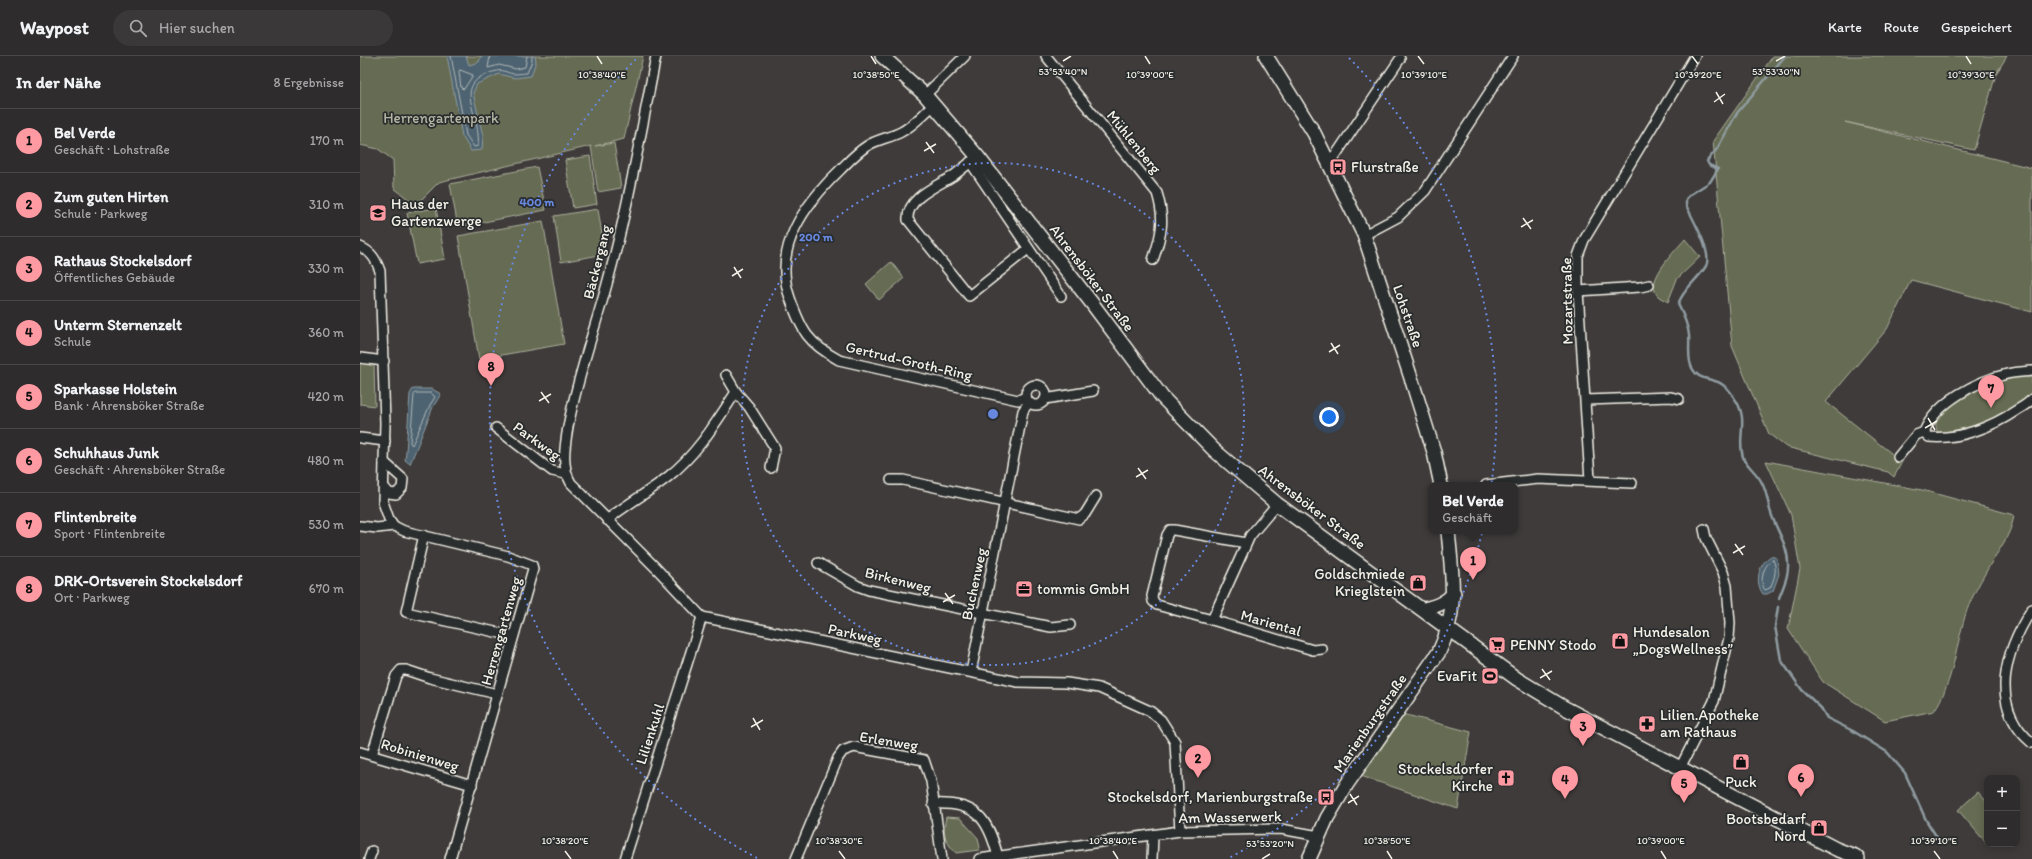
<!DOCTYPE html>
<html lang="de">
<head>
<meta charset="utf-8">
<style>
	body { margin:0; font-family:Itim,sans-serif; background:#3a3838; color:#f1f3f6 }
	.controls { position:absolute; right:12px; bottom:12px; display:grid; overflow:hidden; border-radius:8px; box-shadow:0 2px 10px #0003 }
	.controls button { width:36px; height:36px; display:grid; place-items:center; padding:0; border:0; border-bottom:1px solid #494848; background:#2e2c2c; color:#f1f3f6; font:20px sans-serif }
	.you { position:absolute; left:969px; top:361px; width:14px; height:14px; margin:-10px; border:3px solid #fff; border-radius:50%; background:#1a73e8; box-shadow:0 0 0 6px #1a73e833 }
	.badge { display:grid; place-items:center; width:26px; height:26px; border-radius:50%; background:#ff9aa2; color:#111; font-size:13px; font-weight:700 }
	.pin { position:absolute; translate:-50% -33px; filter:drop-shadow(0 1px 2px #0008) }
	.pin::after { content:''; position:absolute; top:21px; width:14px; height:12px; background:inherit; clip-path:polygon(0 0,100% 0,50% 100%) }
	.popup { position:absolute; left:1068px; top:426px; width:90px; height:52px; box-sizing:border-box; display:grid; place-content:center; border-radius:8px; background:#2e2c2c; filter:drop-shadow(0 1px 3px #0005); font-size:13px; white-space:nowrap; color:#a7a7a9 }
	.popup b { font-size:15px; color:#f1f3f6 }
	.popup::after { content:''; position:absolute; left:50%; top:100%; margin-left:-8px; border:8px solid transparent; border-top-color:#2e2c2c }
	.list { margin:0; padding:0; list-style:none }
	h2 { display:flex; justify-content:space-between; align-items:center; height:52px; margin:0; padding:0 16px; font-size:17px }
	h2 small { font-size:13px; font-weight:400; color:#a7a7a9 }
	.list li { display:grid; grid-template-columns:26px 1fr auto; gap:12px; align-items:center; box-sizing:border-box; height:64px; padding:0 16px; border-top:1px solid #494848 }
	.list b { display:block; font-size:15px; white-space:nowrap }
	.list p { margin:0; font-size:13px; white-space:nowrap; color:#a7a7a9 }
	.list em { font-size:13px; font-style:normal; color:#a7a7a9 }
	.icon { flex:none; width:22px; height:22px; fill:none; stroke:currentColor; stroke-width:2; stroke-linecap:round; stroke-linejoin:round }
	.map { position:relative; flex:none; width:1672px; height:803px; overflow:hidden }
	header { display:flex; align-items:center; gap:24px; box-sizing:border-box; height:56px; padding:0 20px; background:#2e2c2c; border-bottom:1px solid #494848 }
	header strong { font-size:19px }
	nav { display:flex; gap:22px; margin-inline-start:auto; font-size:14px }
	.search { width:280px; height:36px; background:#3a3838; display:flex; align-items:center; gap:10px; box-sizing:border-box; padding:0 14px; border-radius:22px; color:#a7a7a9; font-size:15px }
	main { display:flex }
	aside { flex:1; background:#2e2c2c }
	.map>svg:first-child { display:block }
	.green { fill:#666c52; stroke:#adae9d }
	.water { fill:#4d6371; stroke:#909ca1 }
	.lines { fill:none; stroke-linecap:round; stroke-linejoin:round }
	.shore { stroke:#b1b8b8; stroke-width:1 }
	.stream { stroke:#909ca1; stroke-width:2.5 }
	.street-casing { stroke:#f4f1e8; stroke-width:12 }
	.secondary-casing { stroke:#f4f1e8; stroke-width:16 }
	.street { stroke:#2a2d2e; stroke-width:9 }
	.secondary { stroke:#2a2d2e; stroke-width:13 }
	.ticks { fill:none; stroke:#f4f1e8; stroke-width:1.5 }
	.ring { fill:none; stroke:#6887de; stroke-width:2; stroke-dasharray:2 4 }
	.labels { text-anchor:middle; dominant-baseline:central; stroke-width:3.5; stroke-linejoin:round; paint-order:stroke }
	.park-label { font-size:15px; fill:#b4b5a4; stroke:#2a2d2e }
	.street-label { font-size:15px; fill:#f4f1e8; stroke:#2a2d2e }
	.poi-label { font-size:15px; fill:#f4f1e8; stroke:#2a2d2e; text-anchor:start }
	.ticks-label { font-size:10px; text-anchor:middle; fill:#f4f1e8; stroke:#2a2d2e; stroke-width:3.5; stroke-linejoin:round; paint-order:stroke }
	.centre { fill:#6887de; stroke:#2a2d2e; stroke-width:2 }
	.ring-label { font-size:12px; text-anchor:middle; font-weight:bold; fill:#6887de; stroke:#2a2d2e; stroke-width:3.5; stroke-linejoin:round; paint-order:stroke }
</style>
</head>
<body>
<header>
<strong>Waypost</strong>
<div class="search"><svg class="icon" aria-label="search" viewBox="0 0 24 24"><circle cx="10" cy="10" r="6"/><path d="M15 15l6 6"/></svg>Hier suchen</div>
<nav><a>Karte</a><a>Route</a><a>Gespeichert</a></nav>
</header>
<main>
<aside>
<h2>In der Nähe<small>8 Ergebnisse</small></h2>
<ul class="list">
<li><span class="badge">1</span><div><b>Bel Verde</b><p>Geschäft · Lohstraße</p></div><em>170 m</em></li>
<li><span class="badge">2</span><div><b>Zum guten Hirten</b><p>Schule · Parkweg</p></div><em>310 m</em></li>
<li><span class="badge">3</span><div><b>Rathaus Stockelsdorf</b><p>Öffentliches Gebäude</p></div><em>330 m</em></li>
<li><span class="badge">4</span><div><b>Unterm Sternenzelt</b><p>Schule</p></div><em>360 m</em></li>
<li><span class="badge">5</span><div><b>Sparkasse Holstein</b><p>Bank · Ahrensböker Straße</p></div><em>420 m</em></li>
<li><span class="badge">6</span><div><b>Schuhhaus Junk</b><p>Geschäft · Ahrensböker Straße</p></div><em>480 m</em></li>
<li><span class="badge">7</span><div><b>Flintenbreite</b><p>Sport · Flintenbreite</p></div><em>530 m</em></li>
<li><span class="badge">8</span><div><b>DRK-Ortsverein Stockelsdorf</b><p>Ort · Parkweg</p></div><em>670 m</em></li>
</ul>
</aside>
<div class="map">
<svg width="1672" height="803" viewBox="0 0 1672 803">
	<rect width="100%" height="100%" fill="#3e3b3a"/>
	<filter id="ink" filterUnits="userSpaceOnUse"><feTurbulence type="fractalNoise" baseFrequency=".025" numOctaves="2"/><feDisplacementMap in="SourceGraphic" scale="8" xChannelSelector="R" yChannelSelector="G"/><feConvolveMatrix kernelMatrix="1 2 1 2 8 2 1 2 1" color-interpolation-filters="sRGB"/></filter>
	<g filter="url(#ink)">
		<!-- green -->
		<g class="green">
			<polygon points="0,0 283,0 264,83 235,90 254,87 261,132 238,136 231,90 79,126 56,149 34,132 33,104 18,93 0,89"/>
			<polygon points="1413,0 1647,0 1636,18 1614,94 1485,66 1672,112 1672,256 1551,224 1527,273 1466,346 1536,401 1543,404 1534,421 1528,416 1426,391 1409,378 1372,290 1353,85"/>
			<polygon points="230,100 237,148 213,152 205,104"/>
			<polygon points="177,111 186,154 98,171 90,128"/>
			<polygon points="76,152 85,203 57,208 47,157"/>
			<polygon points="238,153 245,198 201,206 194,160"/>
			<polygon points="183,165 204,288 119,303 98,180"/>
			<path d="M 1325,183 L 1340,201 L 1317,223 L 1308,246 C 1305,244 1299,242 1297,239 C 1285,224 1315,195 1325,183 Z"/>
			<polygon points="531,206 544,222 519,244 506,228"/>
			<polygon points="0,307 14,308 15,350 0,348"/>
			<path d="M 1663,319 L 1672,319 L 1672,340 L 1648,357 L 1606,375 L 1578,377 C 1562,346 1643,324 1663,319 Z"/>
			<path d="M 1406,405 L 1562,434 L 1654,459 C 1651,481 1636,497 1626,516 C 1619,528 1612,541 1607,554 C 1596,587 1594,626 1574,655 L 1525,665 L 1463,626 L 1428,573 L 1440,513 L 1431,459 Z"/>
			<polygon points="1039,657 1111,676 1098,753 995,718"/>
			<polygon points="1618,736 1627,746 1627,788 1598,754"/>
			<path d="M 586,761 L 600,762 L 618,782 L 620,792 L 619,794 L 596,797 C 585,786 582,777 586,761 Z"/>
		</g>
		<!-- water -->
		<g class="water">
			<polygon points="87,0 106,0 109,9 119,6 121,0 175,0 176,5 171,20 155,22 139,18 117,28 113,37 123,80 122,94 111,95 102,80"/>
			<polygon points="53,333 72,333 81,338 73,351 50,408 45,404 46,396 50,338"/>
			<path d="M 1411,500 L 1417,502 L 1419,518 L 1413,535 L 1407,538 L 1403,538 C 1394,526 1399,507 1411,500 Z"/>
		</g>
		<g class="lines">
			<!-- shore -->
			<g class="shore">
				<path d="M 91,0 L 106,79 L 114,91 L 118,90 C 122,57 88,26 137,15 C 143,13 149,18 155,18 C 159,18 164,17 167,17 L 172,5 L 172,0"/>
				<polyline points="130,0 128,12 139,9 156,13 165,11 167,0"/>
				<polygon points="100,14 113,19 104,33 101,32 99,16"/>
				<polygon points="56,337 71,337 75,341 70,349 52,389 50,387 54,339"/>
				<path d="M 1413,504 C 1418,512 1414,524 1410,532 L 1405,534 C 1399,526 1403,508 1413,504 Z"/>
			</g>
			<!-- stream -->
			<g class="stream">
				<path d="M 1419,542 C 1423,531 1429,520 1428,507 C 1428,487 1413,470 1409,450 C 1407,441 1406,434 1401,425 C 1396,416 1386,409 1383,401 C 1376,379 1391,364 1373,340 C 1371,336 1366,331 1363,329 C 1353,321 1339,326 1332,312 C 1327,303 1330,289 1329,279 C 1328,268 1323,258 1318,248 C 1325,230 1337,225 1346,210 C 1353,197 1332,162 1326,149 L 1326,143 L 1331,138 L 1350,126 L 1358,113 L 1349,109 L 1347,105 L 1357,93 L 1377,57 L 1425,0"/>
				<polyline points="1418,551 1415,570 1421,604 1442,634 1461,652 1467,662 1493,675 1527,696 1545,717 1566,764 1578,783"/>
			</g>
			<!-- street casing -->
			<g class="street-casing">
				<g id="street">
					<path d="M 296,0 C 281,76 268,153 247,228 C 234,276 217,322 208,371 C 205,389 201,410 211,427 L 296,512 L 342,561 L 658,626 L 707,627 L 739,632 L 790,655 L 801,664 L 815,686 L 820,775"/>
					<path d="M 686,0 L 797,137 C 805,163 802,178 793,204"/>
					<polyline points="565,39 605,0"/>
					<path d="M 574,49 C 563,58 553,70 541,76 C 530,82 517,83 507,90 C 497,96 488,106 480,114 C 445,148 412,192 430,242 C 442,276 448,287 479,304 L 658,344 L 666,341"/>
					<path d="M 618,101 C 609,107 601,114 593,120 C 577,130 546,142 548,164 L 609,240 L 668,193"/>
					<polyline points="610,106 701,240"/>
					<polyline points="969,106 975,100 1040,3"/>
					<polyline points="1004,179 1038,161 1065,135 1153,0"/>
					<path d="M 0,191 C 12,196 16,204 20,215 L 25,367 L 23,446 L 29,463 L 34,470"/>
					<polyline points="1218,235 1280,231 1289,229"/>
					<polyline points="0,302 24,305"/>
					<path d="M 1672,315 C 1664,316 1655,316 1647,318 C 1617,325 1576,346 1564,376 L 1569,381 C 1599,384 1632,371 1657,354 C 1662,351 1668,348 1672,343"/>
					<circle cx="676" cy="339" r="10"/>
					<polyline points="376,336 389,351 415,392 411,412"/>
					<polyline points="685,343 733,335"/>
					<polyline points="1226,344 1311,341 1319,343"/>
					<polyline points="136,372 192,415 206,418"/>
					<polyline points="0,382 25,385"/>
					<polyline points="1538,401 1556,379 1564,376"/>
					<polyline points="531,424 543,424 719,463 725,458 736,440"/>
					<polyline points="1230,424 1218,235 1218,200 1224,184 1335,0"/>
					<polyline points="1126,429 1178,423 1272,427"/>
					<polyline points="24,431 29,437 36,438 42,432 43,423 24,406"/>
					<polyline points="917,448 890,480 852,564 953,594 962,593"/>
					<path d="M 247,464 C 267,448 289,436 309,420 C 338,397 356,366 376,336 L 366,319"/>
					<polyline points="0,470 17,472 34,470 44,475 148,500 172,509 173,513 90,803"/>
					<polyline points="64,479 46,556 153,580"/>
					<polyline points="458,507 498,530 509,534 691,571 710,569"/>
					<path d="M 1672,553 C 1645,595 1628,650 1672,687"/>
					<polyline points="852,564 797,549 793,545 792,540 807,479 810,474 814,474 886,487"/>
					<polyline points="611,616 663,355 669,346"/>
					<polyline points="0,696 112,729"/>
					<polyline points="12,699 36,620 41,614 46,614 70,622 137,638"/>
					<polyline points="1320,712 1354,645 1369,582 1370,567 1367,530 1363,516 1346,482 1344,473"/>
					<path d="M 573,748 C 616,746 628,761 638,801"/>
					<polyline points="9,803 12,795"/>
					<polyline points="265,803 342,561"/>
					<polyline points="436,803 478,702 483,695 494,691 564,704 571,725 582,803"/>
					<polyline points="619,803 820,775 921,773 959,780"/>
					<polyline points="792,803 793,780"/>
				</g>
			</g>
			<!-- secondary casing -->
			<g class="secondary-casing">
				<g id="secondary">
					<polyline points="522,0 565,39 618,101 731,246 802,341 854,394 917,448 1157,623 1205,652 1476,793 1495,800 1498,803"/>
					<polyline points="906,0 954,77 1004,179 1052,325 1074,396 1081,429"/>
					<path d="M 1064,553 C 1077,550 1085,547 1094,537"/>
					<path d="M 949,803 L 967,762 L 987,728 L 1079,596 C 1099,554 1092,520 1088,475"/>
				</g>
			</g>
			<!-- street -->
			<use href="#street" class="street"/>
			<!-- secondary -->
			<use href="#secondary" class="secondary"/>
		</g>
	</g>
	<!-- ticks -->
	<path class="ticks" d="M 237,0 L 242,8M 511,0 L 516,8M 785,0 L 790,8M 1058,0 L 1064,8M 1332,0 L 1338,8M 1606,0 L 1611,8M 703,5 L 711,0M 1416,5 L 1425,0M 1356,36 L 1363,48M 1354,46 L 1365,38M 566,86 L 574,97M 564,95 L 576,88M 1163,162 L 1171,173M 1161,171 L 1173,164M 374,211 L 381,222M 372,220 L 383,213M 971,287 L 978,298M 969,296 L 980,289M 181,336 L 189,347M 179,345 L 191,338M 1568,362 L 1575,374M 1565,372 L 1577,365M 778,412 L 786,423M 776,421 L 788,414M 1375,488 L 1383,499M 1373,497 L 1385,490M 585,537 L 593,548M 583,546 L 595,539M 1182,613 L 1190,624M 1180,622 L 1192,615M 393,662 L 400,674M 391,671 L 403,664M 990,738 L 997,749M 988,747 L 999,740M 205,795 L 211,803M 479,795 L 485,803M 753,795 L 758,803M 1027,795 L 1032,803M 1301,795 L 1306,803M 1574,795 L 1580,803M 902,803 L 910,798"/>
	<!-- distance rings -->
	<g class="ring">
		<circle cx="633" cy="358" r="251"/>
		<path d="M397 802A503 503 0 0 1 277 2M989 2A503 503 0 0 1 869 802"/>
	</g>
	<!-- icons -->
	<defs>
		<g id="bus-square" transform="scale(0.9)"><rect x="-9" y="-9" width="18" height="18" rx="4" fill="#ff9aa2" stroke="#2a2d2e"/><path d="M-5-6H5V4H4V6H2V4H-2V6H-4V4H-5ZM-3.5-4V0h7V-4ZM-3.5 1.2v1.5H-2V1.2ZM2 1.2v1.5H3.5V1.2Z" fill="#111"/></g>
		<g id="school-square" transform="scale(0.9)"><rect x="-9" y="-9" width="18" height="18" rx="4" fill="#ff9aa2" stroke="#2a2d2e"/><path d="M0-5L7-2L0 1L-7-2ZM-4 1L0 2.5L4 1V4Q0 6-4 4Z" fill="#111"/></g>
		<g id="shop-square" transform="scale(0.9)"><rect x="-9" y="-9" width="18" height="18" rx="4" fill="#ff9aa2" stroke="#2a2d2e"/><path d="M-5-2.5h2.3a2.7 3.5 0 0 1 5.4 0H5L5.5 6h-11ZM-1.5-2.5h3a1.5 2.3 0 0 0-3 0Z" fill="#111"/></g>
		<g id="office-square" transform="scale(0.9)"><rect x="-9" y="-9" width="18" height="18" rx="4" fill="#ff9aa2" stroke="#2a2d2e"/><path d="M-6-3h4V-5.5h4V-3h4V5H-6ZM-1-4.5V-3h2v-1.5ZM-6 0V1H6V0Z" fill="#111"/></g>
		<g id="supermarket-square" transform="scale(0.9)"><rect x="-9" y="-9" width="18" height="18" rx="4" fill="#ff9aa2" stroke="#2a2d2e"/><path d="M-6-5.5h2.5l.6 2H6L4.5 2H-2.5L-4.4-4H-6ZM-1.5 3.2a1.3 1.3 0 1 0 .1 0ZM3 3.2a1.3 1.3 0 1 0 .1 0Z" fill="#111"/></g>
		<g id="stadium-square" transform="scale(0.9)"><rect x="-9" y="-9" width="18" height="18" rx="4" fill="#ff9aa2" stroke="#2a2d2e"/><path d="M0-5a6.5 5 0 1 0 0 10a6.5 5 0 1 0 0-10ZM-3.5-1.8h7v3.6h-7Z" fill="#111"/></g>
		<g id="pharmacy-square" transform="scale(0.9)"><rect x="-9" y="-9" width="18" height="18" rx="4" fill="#ff9aa2" stroke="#2a2d2e"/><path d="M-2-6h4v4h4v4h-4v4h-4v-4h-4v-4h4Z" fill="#111"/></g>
		<g id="church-square" transform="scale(0.9)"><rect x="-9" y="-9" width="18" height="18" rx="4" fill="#ff9aa2" stroke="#2a2d2e"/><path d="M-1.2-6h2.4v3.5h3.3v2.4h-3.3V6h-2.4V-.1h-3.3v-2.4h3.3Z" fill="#111"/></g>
	</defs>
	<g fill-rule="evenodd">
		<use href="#bus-square" x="978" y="111"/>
		<use href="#school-square" x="18" y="157"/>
		<use href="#shop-square" x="1058" y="527"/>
		<use href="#office-square" x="664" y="533"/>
		<use href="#shop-square" x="1260" y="585"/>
		<use href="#supermarket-square" x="1137" y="589"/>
		<use href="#stadium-square" x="1130" y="620"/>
		<use href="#pharmacy-square" x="1287" y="668"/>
		<use href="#shop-square" x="1381" y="706"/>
		<use href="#church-square" x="1146" y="722"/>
		<use href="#bus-square" x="966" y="741"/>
		<use href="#shop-square" x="1459" y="772"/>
	</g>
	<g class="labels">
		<!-- park labels -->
		<g class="park-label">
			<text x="81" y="62">Herrengartenpark</text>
		</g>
		<!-- street labels -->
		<g class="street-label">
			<text transform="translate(774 86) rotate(51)">Mühlenberg</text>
			<text transform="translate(237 206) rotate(-76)">Bäckergang</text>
			<text transform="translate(732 222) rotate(53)">Ahrensböker Straße</text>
			<text transform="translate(1207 245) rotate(-91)">Mozartstraße</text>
			<text transform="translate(1048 260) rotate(71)">Lohstraße</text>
			<text transform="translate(549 305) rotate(13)">Gertrud-Groth-Ring</text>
			<text transform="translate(177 385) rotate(36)">Parkweg</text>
			<text transform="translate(952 451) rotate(37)">Ahrensböker Straße</text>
			<text transform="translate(538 524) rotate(14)">Birkenweg</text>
			<text transform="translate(614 528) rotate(-78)">Buchenweg</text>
			<text transform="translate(911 567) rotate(16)">Mariental</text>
			<text transform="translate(141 575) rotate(-74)">Herrengartenweg</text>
			<text transform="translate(495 578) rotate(12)">Parkweg</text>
			<text transform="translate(1010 667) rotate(-55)">Marienburgstraße</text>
			<text transform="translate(290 678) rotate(-72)">Lilienkuhl</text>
			<text transform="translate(529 685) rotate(9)">Erlenweg</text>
			<text transform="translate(60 699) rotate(17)">Robinienweg</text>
			<text transform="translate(870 761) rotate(-1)">Am Wasserwerk</text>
		</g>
		<!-- poi labels -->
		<g class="poi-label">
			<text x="991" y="111">Flurstraße</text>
			<text x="31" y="148">Haus der<tspan x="31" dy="17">Gartenzwerge</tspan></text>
			<text x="1045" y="518" text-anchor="end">Goldschmiede<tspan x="1045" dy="17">Krieglstein</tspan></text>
			<text x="677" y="533">tommis GmbH</text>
			<text x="1273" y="576">Hundesalon<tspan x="1273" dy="17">„DogsWellness”</tspan></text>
			<text x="1150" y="589">PENNY Stodo</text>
			<text x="1117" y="620" text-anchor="end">EvaFit</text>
			<text x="1300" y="659">Lilien.Apotheke<tspan x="1300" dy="17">am Rathaus</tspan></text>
			<text x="1133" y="713" text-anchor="end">Stockelsdorfer<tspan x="1133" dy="17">Kirche</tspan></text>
			<text x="1381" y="726" text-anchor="middle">Puck</text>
			<text x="953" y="741" text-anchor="end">Stockelsdorf, Marienburgstraße</text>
			<text x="1446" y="763" text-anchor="end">Bootsbedarf<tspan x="1446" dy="17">Nord</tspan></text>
		</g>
	</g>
	<g class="ticks-label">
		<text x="703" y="19">53°53'40"N</text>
		<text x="1416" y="19">53°53'30"N</text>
		<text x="1611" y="22">10°39'30"E</text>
		<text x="242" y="22">10°38'40"E</text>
		<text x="516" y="22">10°38'50"E</text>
		<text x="790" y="22">10°39'00"E</text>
		<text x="1064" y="22">10°39'10"E</text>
		<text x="1338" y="22">10°39'20"E</text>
		<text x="205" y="788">10°38'20"E</text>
		<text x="479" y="788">10°38'30"E</text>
		<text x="753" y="788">10°38'40"E</text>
		<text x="1027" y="788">10°38'50"E</text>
		<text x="1301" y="788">10°39'00"E</text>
		<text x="1574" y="788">10°39'10"E</text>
		<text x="910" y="791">53°53'20"N</text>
	</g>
	<circle cx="633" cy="358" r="6" class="centre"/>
	<g class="ring-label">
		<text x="177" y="150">400 m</text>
		<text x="456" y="185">200 m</text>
	</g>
</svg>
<div class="controls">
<button>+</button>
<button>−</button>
</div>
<div class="you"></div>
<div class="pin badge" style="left:1113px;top:524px">1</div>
<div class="popup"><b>Bel Verde</b>Geschäft</div>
<div class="pin badge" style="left:838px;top:722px">2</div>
<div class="pin badge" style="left:1223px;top:690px">3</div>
<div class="pin badge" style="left:1205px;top:743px">4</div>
<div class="pin badge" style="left:1324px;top:747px">5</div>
<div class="pin badge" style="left:1441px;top:741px">6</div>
<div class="pin badge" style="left:1631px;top:352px">7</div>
<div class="pin badge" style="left:131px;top:330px">8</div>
</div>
</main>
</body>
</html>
